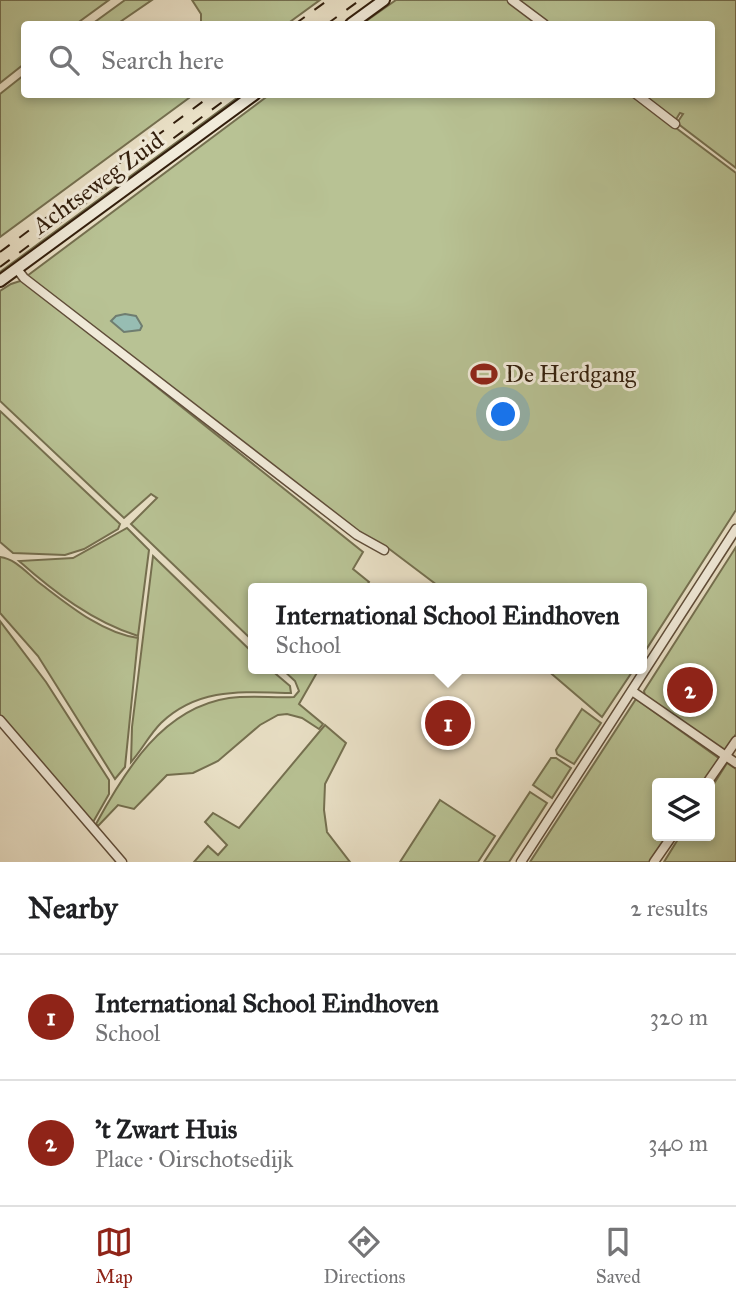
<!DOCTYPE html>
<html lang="en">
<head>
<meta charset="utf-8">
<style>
	body { margin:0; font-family:"IM FELL Great Primer",serif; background:#f2f2f2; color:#202124 }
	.controls { position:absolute; right:21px; bottom:21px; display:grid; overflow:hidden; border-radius:7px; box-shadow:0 4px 10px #0003 }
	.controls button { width:63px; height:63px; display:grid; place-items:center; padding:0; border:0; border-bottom:2px solid #e0e0e0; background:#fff; color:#202124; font:35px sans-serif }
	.you { position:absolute; left:504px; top:415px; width:24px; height:24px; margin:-18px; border:5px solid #fff; border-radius:50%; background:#1a73e8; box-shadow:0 0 0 10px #1a73e833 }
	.badge { display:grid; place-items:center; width:46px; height:46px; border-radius:50%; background:#8f2418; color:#fff; font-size:23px; font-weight:700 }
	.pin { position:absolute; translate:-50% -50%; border:4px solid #fff; box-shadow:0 2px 7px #0006 }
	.popup { position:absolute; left:248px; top:583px; width:399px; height:91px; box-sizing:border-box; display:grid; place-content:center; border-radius:7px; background:#fff; filter:drop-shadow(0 2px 5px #0005); font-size:23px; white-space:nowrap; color:#757577 }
	.popup b { font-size:26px; color:#202124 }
	.popup::after { content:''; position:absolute; left:50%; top:100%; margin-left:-14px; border:14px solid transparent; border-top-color:#fff }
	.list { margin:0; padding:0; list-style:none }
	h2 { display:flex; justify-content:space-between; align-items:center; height:91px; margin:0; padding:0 28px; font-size:30px }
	h2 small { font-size:23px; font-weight:400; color:#757577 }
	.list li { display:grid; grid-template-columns:46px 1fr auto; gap:21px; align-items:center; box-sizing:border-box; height:126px; padding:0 28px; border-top:2px solid #e0e0e0 }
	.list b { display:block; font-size:26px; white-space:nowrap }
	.list p { margin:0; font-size:23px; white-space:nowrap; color:#757577 }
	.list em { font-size:23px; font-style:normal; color:#757577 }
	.icon { flex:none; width:38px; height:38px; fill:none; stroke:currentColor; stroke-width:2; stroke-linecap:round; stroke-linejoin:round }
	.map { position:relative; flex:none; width:736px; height:862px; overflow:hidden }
	.search { position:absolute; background:#fff; box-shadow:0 4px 10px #0003; left:21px; right:21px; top:21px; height:77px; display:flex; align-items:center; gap:18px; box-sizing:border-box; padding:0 24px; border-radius:7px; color:#757577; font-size:26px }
	.sheet { height:343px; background:#fff }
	nav { display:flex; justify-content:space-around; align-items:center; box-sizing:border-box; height:98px; border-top:2px solid #e0e0e0; background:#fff; font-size:19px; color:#757577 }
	nav a { display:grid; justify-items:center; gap:4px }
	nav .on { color:#8f2418 }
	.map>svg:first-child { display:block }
	.green { fill:#b8c294; stroke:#757050; stroke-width:2 }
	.water { fill:#97bdb3; stroke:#6f7d70; stroke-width:2 }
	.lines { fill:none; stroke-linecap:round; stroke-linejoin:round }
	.street-casing { stroke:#604e3a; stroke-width:11 }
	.secondary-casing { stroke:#321e0c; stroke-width:14 }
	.street { stroke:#f1ebda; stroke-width:8 }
	.secondary { stroke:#f1ebda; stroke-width:10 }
	.rail { stroke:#321e0c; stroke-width:2; stroke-dasharray:12 12; stroke-linecap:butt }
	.labels { text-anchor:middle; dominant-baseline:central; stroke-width:6; stroke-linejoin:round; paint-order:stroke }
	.street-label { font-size:24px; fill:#321e0c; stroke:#f1ebda }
	.poi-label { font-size:24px; fill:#321e0c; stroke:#f1ebda; text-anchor:start }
</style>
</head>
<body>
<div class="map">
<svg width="736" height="862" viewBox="0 0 736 862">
	<rect width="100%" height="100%" fill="#e9e0c6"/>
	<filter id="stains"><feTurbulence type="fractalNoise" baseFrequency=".00286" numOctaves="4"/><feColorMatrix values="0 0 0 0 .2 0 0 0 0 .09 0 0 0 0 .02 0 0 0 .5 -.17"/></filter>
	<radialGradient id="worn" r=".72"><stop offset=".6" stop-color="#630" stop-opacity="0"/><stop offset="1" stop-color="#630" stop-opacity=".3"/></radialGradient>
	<!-- green -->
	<g class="green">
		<polygon points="0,0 109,0 76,24 24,24 24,64 0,83"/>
		<polygon points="125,0 152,0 117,24 92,24"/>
		<polygon points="192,0 320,0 287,24 201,24 201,14"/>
		<polygon points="396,0 507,0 539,24 362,24"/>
		<polygon points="515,0 736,0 736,168 677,123 683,114 680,113 675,121 639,95 712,94 712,24 547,24"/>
		<polygon points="24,75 24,94 193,95 0,237 0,94"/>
		<polygon points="241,95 249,95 0,276 0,272"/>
		<polygon points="269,95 632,95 736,173 736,510 642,656 642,588 441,588 388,548 359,532 27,276"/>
		<polygon points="23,280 363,552 353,569 369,582 365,588 254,588 254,642 131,524 157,498 151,494 124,518 0,401 0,291 11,284"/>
		<polygon points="0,411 120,524 118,529 84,549 65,555 13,553 0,542"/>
		<path d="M 127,528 L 149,550 L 138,636 C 93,622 54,592 19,561 L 73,558 Z"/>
		<polygon points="736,547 736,734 725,751 645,696 644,691"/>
		<path d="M 153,556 L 254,654 L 254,669 L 270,669 L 290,686 L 291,693 C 243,692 199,687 161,723 C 149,735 142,750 131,762 L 132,727 Z"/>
		<path d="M 0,557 C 15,559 25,571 37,581 C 66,603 101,633 138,638 L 125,767 L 115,779 L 38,656 L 0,613 Z"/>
		<polygon points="0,621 46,682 109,780 109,794 92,824 0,715"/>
		<path d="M 282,669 L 319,669 L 299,704 L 323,724 L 319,729 L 302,718 L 287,714 L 278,715 L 260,725 L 218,761 L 193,773 L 167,775 L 134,809 L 118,805 L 98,826 L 96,824 C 126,769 163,708 229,698 C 250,695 273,698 294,697 L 299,691 L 295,681 Z"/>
		<polygon points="546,669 634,669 602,717"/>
		<polygon points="636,699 720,759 704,783 657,783 657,836 670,836 652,862 530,862"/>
		<polygon points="582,709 601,723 574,764 557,754 556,750"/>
		<polygon points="325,725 346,743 325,784 324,810 327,832 350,862 194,862 208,846 218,855 227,845 205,822 213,813 239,828"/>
		<polygon points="551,758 556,758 571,768 552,798 533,785"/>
		<polygon points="727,763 736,769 736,862 664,862 680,836 710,836 710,790"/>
		<polygon points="530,792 547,803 509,862 484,862"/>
		<polygon points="440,800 495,836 478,862 400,862"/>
	</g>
	<!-- water -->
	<polygon class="water" points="125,314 136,316 142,326 140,330 124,332 111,321 116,316"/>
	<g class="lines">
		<!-- street casing -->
		<g class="street-casing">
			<g id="street">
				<polyline points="512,0 544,24"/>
				<polyline points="636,94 675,124"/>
				<polyline points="17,269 24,278 357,535 384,550"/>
				<polyline points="632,691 736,763"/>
				<polyline points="0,720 122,862"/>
				<polyline points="707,783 736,741"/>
				<polyline points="521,862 736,529"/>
				<polyline points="654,862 672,836"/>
			</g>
		</g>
		<!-- secondary casing -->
		<g class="secondary-casing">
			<g id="secondary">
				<polyline points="351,24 384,0"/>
				<polyline points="0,281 255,94"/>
			</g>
		</g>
		<!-- street -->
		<use href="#street" class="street"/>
		<!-- secondary -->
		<use href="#secondary" class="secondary"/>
		<!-- rail -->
		<g class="rail">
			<polyline points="295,24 328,0"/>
			<polyline points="327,24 360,0"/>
			<polyline points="0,252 213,94"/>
			<polyline points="0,267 233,94"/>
		</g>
	</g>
	<!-- icons -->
	<defs>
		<g id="stadium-bare" transform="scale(2.1)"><path d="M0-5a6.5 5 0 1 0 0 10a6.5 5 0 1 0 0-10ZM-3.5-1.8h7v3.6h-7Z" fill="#8f2418" stroke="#f1ebda" stroke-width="2.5" paint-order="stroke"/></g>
	</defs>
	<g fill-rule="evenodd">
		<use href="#stadium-bare" x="484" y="374"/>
	</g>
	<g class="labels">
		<!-- street labels -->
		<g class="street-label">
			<text transform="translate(98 183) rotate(-36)">Achtseweg Zuid</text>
		</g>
		<!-- poi labels -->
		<g class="poi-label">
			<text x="505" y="374">De Herdgang</text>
		</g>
	</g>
	<rect width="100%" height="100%" filter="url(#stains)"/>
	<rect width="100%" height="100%" fill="url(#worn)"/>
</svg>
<div class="controls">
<button><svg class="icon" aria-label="layers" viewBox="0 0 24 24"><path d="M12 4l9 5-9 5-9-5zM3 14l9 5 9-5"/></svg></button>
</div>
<div class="you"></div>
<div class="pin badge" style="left:448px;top:723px">1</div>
<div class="popup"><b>International School Eindhoven</b>School</div>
<div class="pin badge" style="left:690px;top:690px">2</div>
<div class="search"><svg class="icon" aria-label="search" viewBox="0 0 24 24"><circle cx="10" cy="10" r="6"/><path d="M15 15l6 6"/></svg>Search here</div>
</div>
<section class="sheet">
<h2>Nearby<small>2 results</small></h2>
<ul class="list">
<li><span class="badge">1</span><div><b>International School Eindhoven</b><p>School</p></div><em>320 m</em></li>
<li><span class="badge">2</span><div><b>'t Zwart Huis</b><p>Place · Oirschotsedijk</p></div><em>340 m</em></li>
</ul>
</section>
<nav>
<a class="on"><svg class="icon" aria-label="map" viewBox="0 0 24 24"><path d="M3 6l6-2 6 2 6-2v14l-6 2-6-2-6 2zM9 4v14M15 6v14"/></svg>Map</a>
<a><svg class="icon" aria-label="directions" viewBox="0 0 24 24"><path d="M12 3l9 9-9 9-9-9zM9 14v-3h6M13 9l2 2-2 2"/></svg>Directions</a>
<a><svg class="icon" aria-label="saved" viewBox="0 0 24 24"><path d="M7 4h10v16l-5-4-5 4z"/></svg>Saved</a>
</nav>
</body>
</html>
